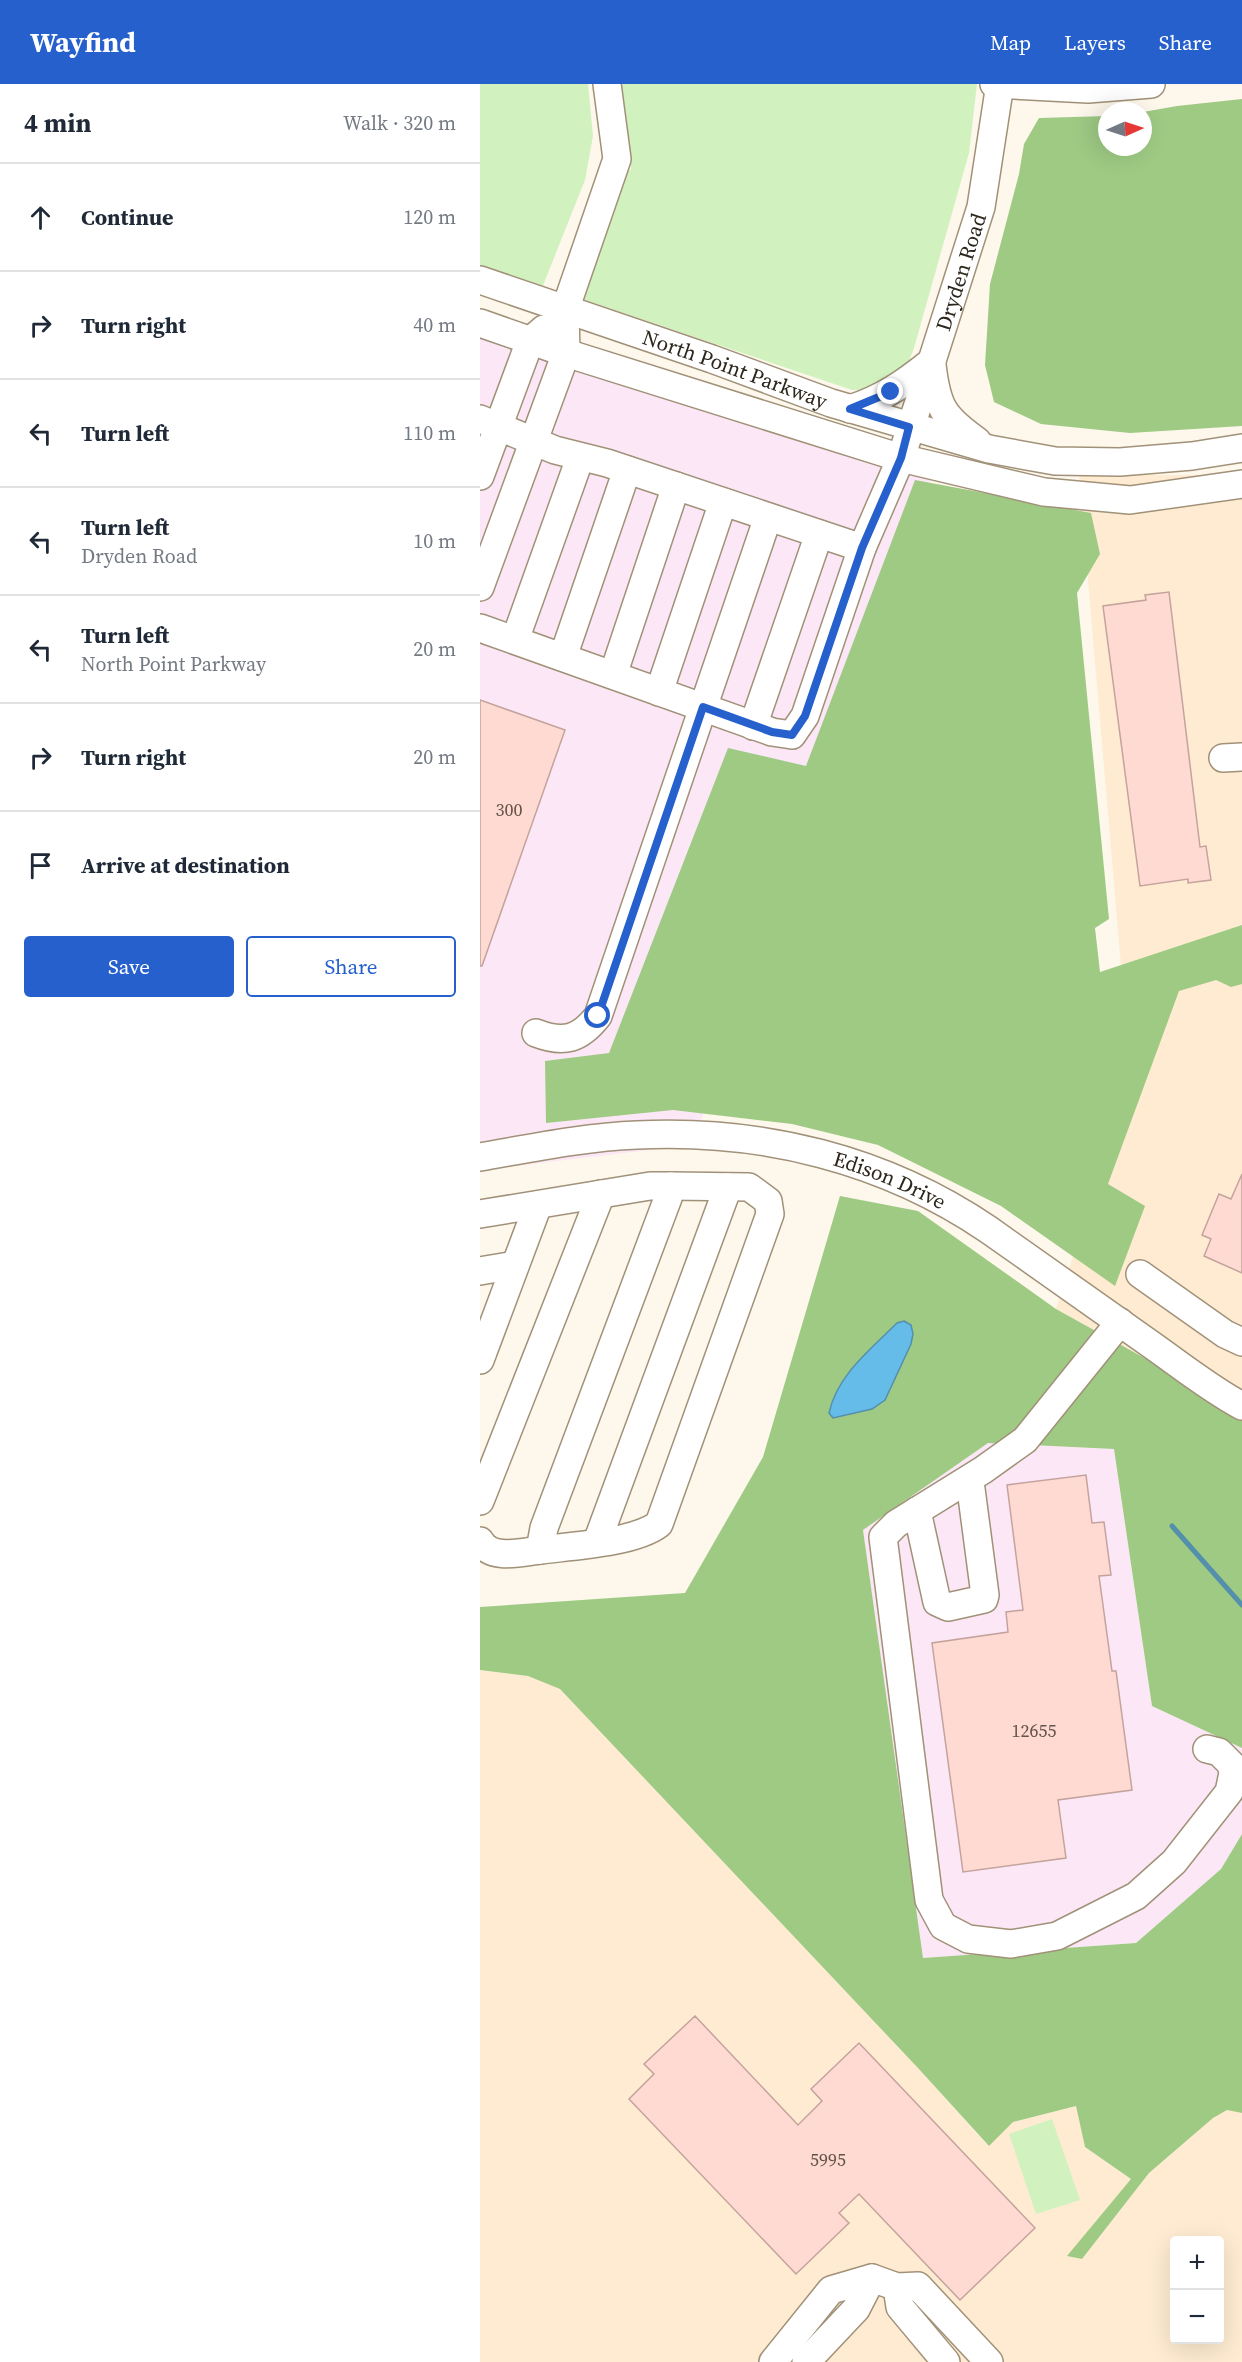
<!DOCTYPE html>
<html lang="en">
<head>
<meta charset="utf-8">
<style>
	body { margin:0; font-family:"Source Serif 4",serif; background:#f2f2f3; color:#1f2937 }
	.controls { position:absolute; right:18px; bottom:18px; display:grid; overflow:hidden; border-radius:6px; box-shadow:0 6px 24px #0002 }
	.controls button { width:54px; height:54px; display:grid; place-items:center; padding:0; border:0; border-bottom:2px solid #e0e1e3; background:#fff; color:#1f2937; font:30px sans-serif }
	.compass { position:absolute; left:618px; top:18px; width:54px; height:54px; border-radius:50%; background:#fff; box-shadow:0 6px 24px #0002; rotate:87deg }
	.stop { position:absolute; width:18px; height:18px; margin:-14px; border:4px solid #2660cd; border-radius:50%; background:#fff }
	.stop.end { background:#2660cd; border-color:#fff; box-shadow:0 2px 6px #0008 }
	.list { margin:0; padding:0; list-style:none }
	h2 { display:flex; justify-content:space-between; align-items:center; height:78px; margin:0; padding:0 24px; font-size:26px }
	h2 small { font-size:20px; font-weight:400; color:#747a83 }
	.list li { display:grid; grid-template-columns:39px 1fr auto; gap:18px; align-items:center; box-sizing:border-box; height:108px; padding:0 24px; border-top:2px solid #e0e1e3 }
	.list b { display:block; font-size:22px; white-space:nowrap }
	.list p { margin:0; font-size:20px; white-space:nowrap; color:#747a83 }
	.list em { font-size:20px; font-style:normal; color:#747a83 }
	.actions { display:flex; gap:12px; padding:18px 24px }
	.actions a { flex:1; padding:14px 0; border:2px solid #2660cd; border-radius:6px; text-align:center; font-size:21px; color:#2660cd }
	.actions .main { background:#2660cd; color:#fff }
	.icon { flex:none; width:33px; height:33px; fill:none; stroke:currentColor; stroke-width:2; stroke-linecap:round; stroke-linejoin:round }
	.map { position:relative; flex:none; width:762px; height:2278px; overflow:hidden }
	header { display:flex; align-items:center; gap:36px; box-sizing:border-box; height:84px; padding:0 30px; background:#2660cd; color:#fff }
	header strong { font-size:28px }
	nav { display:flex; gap:33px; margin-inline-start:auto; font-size:21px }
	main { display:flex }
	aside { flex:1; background:#fff }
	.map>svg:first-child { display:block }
	.built { fill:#feebd1; fill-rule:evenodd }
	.industrial { fill:#fce7f6 }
	.green { fill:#d1f2bf }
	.forest { fill:#9eca84 }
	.water { fill:#65bce9; stroke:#548fac; stroke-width:1.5 }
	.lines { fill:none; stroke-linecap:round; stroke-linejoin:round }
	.stream { stroke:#548fac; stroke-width:5 }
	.building { fill:#ffdad3; stroke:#c4a39d; stroke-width:1.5 }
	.minor-casing { stroke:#a19178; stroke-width:30 }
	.minor { stroke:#fff; stroke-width:27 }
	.route { stroke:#2660cd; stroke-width:8 }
	.labels { text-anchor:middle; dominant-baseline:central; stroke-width:4.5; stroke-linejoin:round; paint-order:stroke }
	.number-label { font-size:18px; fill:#62534a }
	.street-label { font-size:21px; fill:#2d261c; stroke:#fff }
</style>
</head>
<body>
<header>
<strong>Wayfind</strong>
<nav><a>Map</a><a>Layers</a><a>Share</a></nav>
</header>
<main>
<aside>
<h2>4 min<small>Walk · 320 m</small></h2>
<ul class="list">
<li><svg class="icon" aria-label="ahead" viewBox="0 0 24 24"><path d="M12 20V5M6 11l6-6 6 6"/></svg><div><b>Continue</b></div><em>120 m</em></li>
<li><svg class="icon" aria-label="right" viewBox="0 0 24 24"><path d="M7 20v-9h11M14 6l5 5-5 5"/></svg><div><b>Turn right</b></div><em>40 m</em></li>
<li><svg class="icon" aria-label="left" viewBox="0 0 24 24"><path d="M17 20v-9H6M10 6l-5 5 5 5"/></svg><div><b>Turn left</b></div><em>110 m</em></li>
<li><svg class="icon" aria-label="left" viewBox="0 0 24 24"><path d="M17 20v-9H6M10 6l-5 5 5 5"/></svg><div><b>Turn left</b><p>Dryden Road</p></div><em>10 m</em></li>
<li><svg class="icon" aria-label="left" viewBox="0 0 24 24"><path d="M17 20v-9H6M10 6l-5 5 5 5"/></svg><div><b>Turn left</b><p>North Point Parkway</p></div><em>20 m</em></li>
<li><svg class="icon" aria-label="right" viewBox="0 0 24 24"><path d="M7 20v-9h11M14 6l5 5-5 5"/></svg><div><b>Turn right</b></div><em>20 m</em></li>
<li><svg class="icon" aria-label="arrive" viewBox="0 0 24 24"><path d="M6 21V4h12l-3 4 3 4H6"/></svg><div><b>Arrive at destination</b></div></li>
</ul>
<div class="actions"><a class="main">Save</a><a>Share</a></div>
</aside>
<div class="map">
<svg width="762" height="2278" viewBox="0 0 762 2278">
	<rect width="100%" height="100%" fill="#fef7ec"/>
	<!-- built -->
	<g class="built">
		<polygon points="599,391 762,391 762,1328 576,1225 680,900 642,893"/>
		<path d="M 0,1586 L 48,1592 L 80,1605 L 438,1984 L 508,2062 L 533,2038 L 596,2022 L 605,2063 L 651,2095 L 588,2172 L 602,2175 L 669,2089 L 733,2034 L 747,2026 L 762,2029 L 762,2278 L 0,2278 ZM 694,2156 L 740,2156 L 740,2256 L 694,2256 Z"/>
	</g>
	<!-- industrial -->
	<g class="industrial">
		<polygon points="0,246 456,381 212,1061 0,1086"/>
		<polygon points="508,1359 634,1365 672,1622 762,1664 762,1750 741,1785 656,1859 443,1874 383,1446"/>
	</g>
	<!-- green -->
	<g class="green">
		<polygon points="0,0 108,0 113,52 105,96 62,204 0,181"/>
		<polygon points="134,0 497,0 489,69 434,264 424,290 398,305 372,306 105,216 105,192 139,89 151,86 150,69 141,64"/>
		<polygon points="572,2035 600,2116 556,2130 529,2050"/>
	</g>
	<!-- forest -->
	<g class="forest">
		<polygon points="762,15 762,342 650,349 561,340 514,318 505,281 510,200 539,90 544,60 559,34 627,32 627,63 663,63 663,28 697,22"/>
		<polygon points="435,396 611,429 620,470 597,509 629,835 615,844 620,888 762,841 762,900 751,903 736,896 699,907 628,1100 665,1122 635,1202 521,1122 398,1061 312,1040 193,1026 66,1039 65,977 129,969 248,664 326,682"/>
		<polygon points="360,1112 438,1127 576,1225 762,1328 762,1664 672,1622 634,1365 508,1359 383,1446 443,1874 656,1859 741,1785 762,1750 762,2029 747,2026 733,2034 669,2089 602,2175 587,2172 651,2095 605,2063 596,2022 533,2038 509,2062 438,1984 80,1605 48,1592 0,1586 0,1523 205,1509 283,1373"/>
	</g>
	<!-- water -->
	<path class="water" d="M 424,1237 L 431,1241 L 433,1250 L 431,1260 L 405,1316 L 392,1325 L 353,1334 L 349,1329 C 357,1291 391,1265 417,1239 Z"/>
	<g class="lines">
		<!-- stream -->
		<polyline class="stream" points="692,1442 762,1521"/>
	</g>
	<!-- building -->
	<g class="building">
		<polygon points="689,508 720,763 726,762 731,796 708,799 708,795 660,802 623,522 666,516 665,511"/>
		<polygon points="0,616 85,646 2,882 0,882"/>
		<polygon points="762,1090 762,1189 724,1172 731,1155 722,1151 739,1110 751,1115"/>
		<polygon points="606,1391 612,1439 624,1438 631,1491 619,1492 632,1587 636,1587 652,1706 578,1716 586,1774 483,1788 452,1559 528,1548 526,1528 543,1526 527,1401"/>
		<polygon points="215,1932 318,2041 342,2017 331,2005 379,1959 555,2144 480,2216 379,2110 359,2129 369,2139 316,2190 149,2015 174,1990 164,1980"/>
	</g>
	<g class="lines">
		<!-- minor casing -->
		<g class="minor-casing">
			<g id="minor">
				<polyline points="514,0 608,5 671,0"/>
				<path id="s1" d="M 0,196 L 232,275 L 351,319 L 509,365 L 575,377 L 640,378 L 712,372 L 762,364"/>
				<polyline points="0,239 86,269 421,374 564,408 650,416 762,400"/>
				<path d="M 452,281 C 457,323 463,333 497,357"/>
				<path d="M 370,325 C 402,315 425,299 451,278"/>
				<polyline points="0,335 75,366 127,379 382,464"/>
				<polyline points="0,392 50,257 64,245"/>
				<polyline points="0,503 86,269 85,226 137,75 127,0"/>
				<path id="s2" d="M 0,544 L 292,648 L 312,651 L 325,632 L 382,464 L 421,374 L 501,123 L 520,0"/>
				<polyline points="35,556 100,374"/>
				<polyline points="83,573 147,386"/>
				<polyline points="133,591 196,402"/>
				<polyline points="179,608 243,418"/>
				<polyline points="273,642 339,450"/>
				<polyline points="743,674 762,673"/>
				<path d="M 56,949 C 84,960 100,955 118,932 L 288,433"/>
				<path id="s3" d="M 0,1073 C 52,1064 105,1053 157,1051 C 282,1045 405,1075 509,1146 C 565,1185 620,1225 676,1264 C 704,1284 732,1306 762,1322"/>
				<path d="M 0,1130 L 170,1102 L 191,1102 L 188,1114 L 64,1444 L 60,1466 C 42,1468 11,1477 0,1457"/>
				<polyline points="0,1187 35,1181"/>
				<polyline points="660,1190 745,1250 762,1258"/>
				<polyline points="640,1238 545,1356 503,1386 416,1440 403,1453 449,1816 463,1842 488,1855 531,1860 577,1852 656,1812 694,1778 749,1708 753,1689 751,1680 739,1668 727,1665"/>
				<polyline points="0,1276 58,1121"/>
				<polyline points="0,1417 121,1110"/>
				<polyline points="437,1427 457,1518 468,1523 504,1515 505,1511 491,1405 485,1398"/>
				<polyline points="117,1458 248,1103"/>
				<path d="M 60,1466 C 92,1462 154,1459 179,1440 L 290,1130 L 288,1117 L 269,1103 L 191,1102"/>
				<polyline points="417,2203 420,2223 466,2278"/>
				<polyline points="293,2278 351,2206 392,2194 417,2203 438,2202 509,2278"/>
				<polyline points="326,2278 376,2225 392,2194"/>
			</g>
		</g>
		<!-- minor -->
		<use href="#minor" class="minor"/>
	</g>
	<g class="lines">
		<!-- route -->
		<polyline class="route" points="118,932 223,623 292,648 312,651 325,632 382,464 421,374 429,343 370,325 411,308"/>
	</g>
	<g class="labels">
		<!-- number labels -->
		<g class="number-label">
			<text x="29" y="725">300</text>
			<text x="554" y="1646">12655</text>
			<text x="348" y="2075">5995</text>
		</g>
		<!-- street labels -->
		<g class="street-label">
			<text stroke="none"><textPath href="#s2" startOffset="824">Dryden Road</textPath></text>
			<text stroke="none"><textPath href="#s1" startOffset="270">North Point Parkway</textPath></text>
			<text stroke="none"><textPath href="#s3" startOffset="418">Edison Drive</textPath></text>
		</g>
	</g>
</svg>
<div class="controls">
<button>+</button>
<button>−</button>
</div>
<svg class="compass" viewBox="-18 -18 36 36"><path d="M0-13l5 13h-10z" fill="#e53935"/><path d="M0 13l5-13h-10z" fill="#747a83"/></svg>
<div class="stop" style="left:118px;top:932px"></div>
<div class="stop end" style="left:411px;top:308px"></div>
</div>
</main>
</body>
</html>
